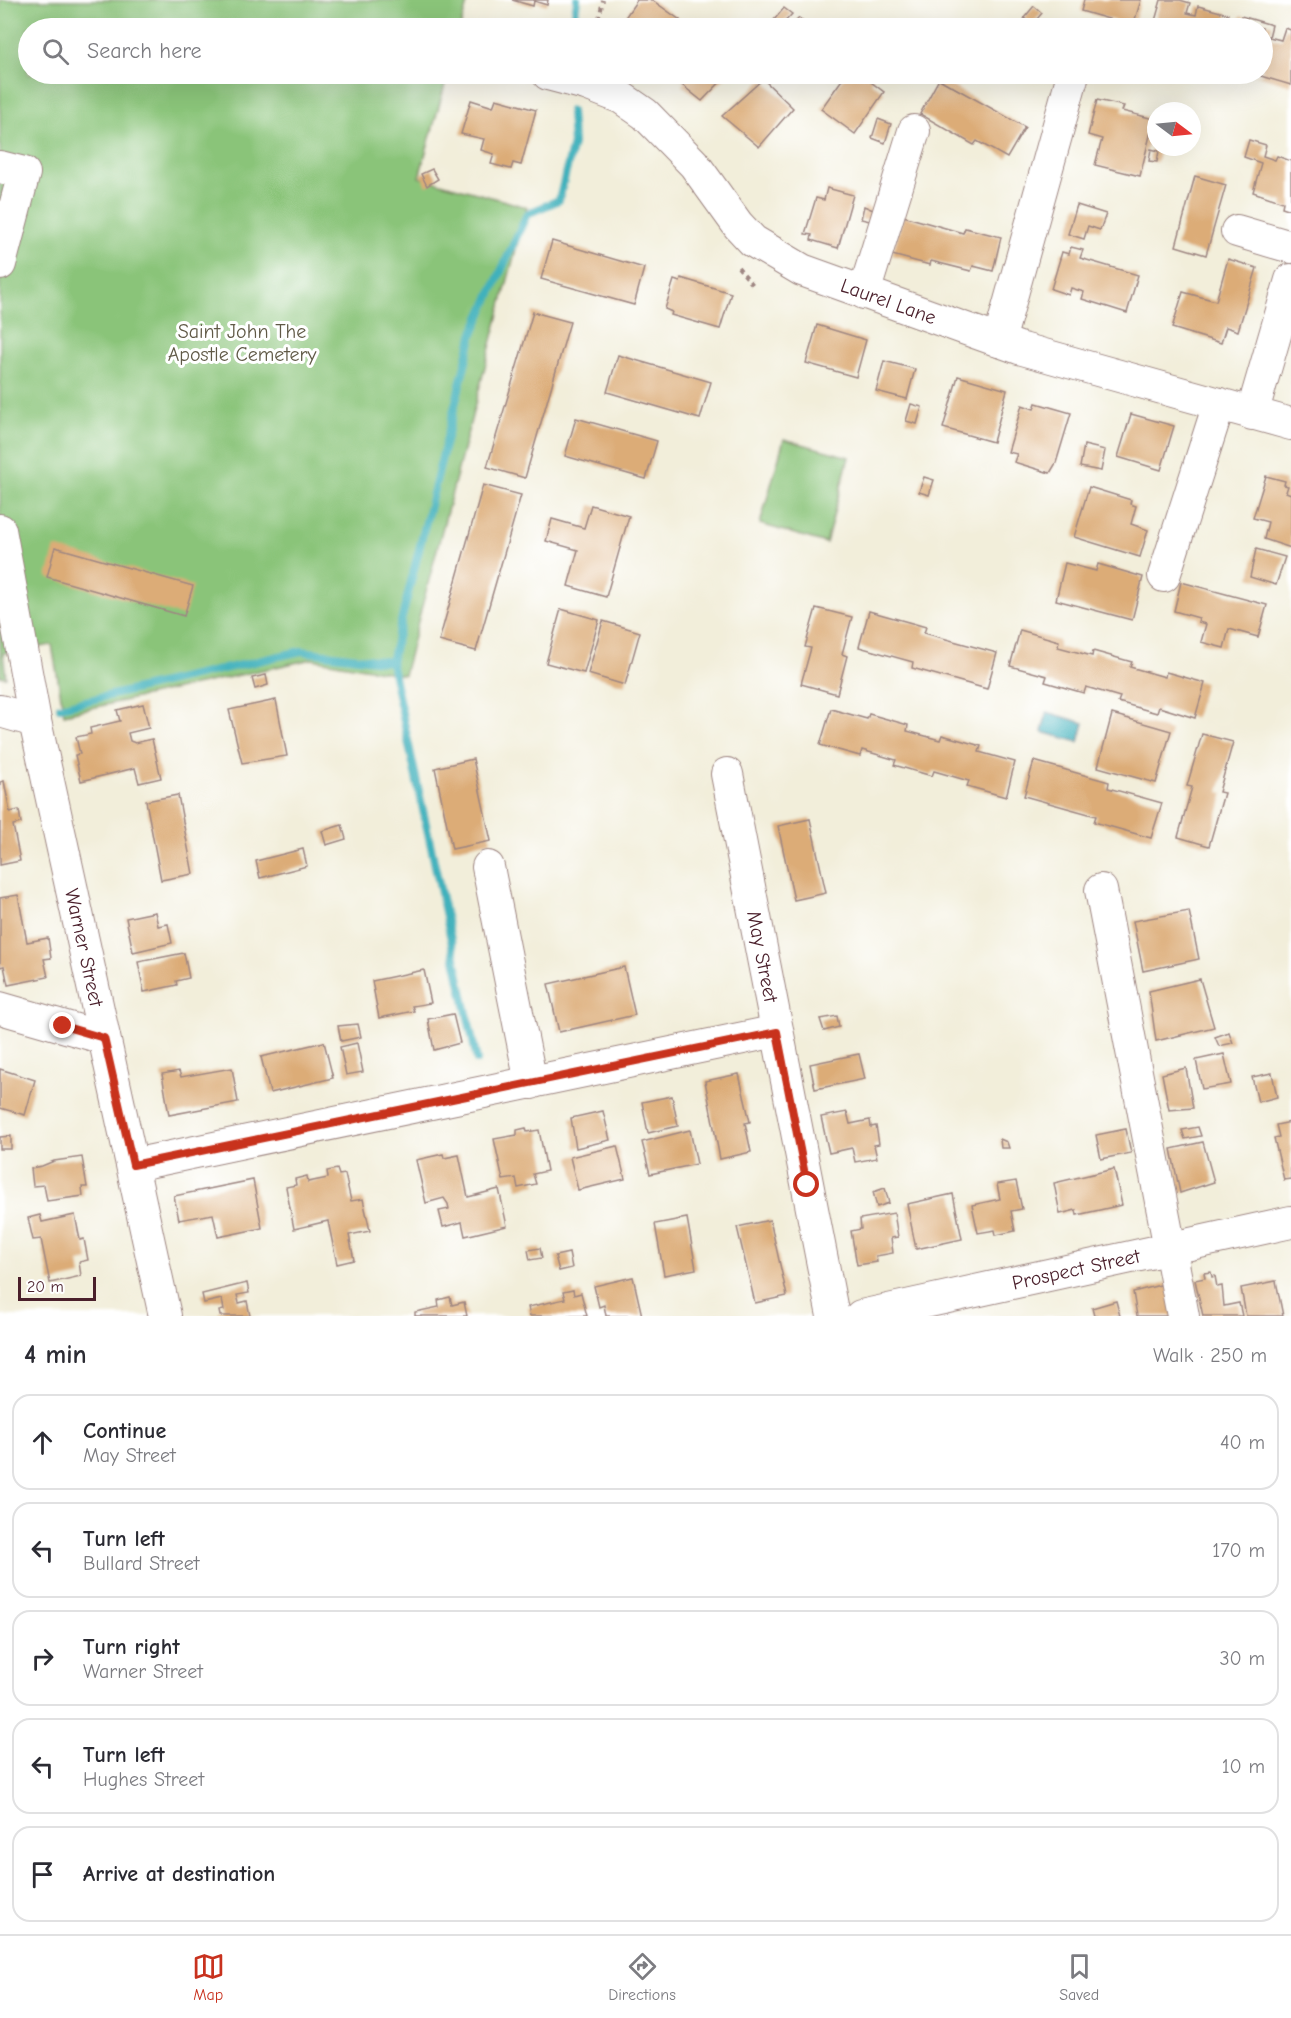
<!DOCTYPE html>
<html lang="en">
<head>
<meta charset="utf-8">
<style>
	body { margin:0; font-family:"Comic Neue",sans-serif; background:#f2f2f3; color:#2b2b33 }
	.compass { position:absolute; left:1147px; top:102px; width:54px; height:54px; border-radius:50%; background:#fff; box-shadow:0 6px 24px #0002; rotate:106deg }
	.scale { position:absolute; left:18px; bottom:15px; width:78px; box-sizing:border-box; padding-left:6px; border:3px solid #4a1f2b; border-top:0; font-size:16px; line-height:21px; white-space:nowrap; color:#4a1f2b; -webkit-text-stroke:4px #fff; paint-order:stroke }
	.stop { position:absolute; width:18px; height:18px; margin:-14px; border:4px solid #c8321e; border-radius:50%; background:#fff }
	.stop.end { background:#c8321e; border-color:#fff; box-shadow:0 2px 6px #0008 }
	.list { margin:0; padding:0; list-style:none }
	h2 { display:flex; justify-content:space-between; align-items:center; height:78px; margin:0; padding:0 24px; font-size:26px }
	h2 small { font-size:20px; font-weight:400; color:#7c7c81 }
	.list li { display:grid; grid-template-columns:39px 1fr auto; gap:18px; align-items:center; box-sizing:border-box; height:96px; margin:0 12px 12px; padding:0 12px; border:2px solid #e1e1e2; border-radius:18px }
	.list b { display:block; font-size:22px; white-space:nowrap }
	.list p { margin:0; font-size:20px; white-space:nowrap; color:#7c7c81 }
	.list em { font-size:20px; font-style:normal; color:#7c7c81 }
	.icon { flex:none; width:33px; height:33px; fill:none; stroke:currentColor; stroke-width:2; stroke-linecap:round; stroke-linejoin:round }
	.map { position:relative; flex:none; width:1291px; height:1316px; overflow:hidden }
	.search { position:absolute; background:#fff; box-shadow:0 6px 24px #0002; left:18px; right:18px; top:18px; height:66px; display:flex; align-items:center; gap:15px; box-sizing:border-box; padding:0 21px; border-radius:33px; color:#7c7c81; font-size:22px }
	.sheet { height:618px; background:#fff }
	nav { display:flex; justify-content:space-around; align-items:center; box-sizing:border-box; height:84px; border-top:2px solid #e1e1e2; background:#fff; font-size:16px; color:#7c7c81 }
	nav a { display:grid; justify-items:center; gap:3px }
	nav .on { color:#c8321e }
	.map>svg:first-child { display:block }
	.green { fill:#8ac479; stroke:#6a7252; stroke-width:1.5 }
	.water { fill:#41b1bc; stroke:#466874; stroke-width:1.5 }
	.lines { fill:none; stroke-linecap:round; stroke-linejoin:round }
	.stream { stroke:#41b1bc; stroke-width:8 }
	.building { fill:#dcac77 }
	.minor-casing { stroke:#9e8682; stroke-width:34 }
	.path { stroke:#9e8682; stroke-width:4; stroke-dasharray:4.5 4.5; stroke-linecap:butt }
	.minor { stroke:#fff; stroke-width:32 }
	.route { stroke:#c8321e; stroke-width:8 }
	.labels { text-anchor:middle; dominant-baseline:central; stroke-width:6; stroke-linejoin:round; paint-order:stroke }
	.street-label { font-size:20px; fill:#4a1f2b; stroke:#fff }
	.park-label { font-size:20px; fill:#605946; stroke:#fff }
</style>
</head>
<body>
<div class="map">
<svg width="1291" height="1316" viewBox="0 0 1291 1316">
	<rect width="100%" height="100%" fill="#fff"/>
	<filter id="ink" filterUnits="userSpaceOnUse"><feTurbulence type="fractalNoise" baseFrequency=".0167" numOctaves="2"/><feDisplacementMap in="SourceGraphic" scale="12" xChannelSelector="R" yChannelSelector="G"/><feConvolveMatrix kernelMatrix="1 2 1 2 8 2 1 2 1" color-interpolation-filters="sRGB"/></filter>
	<filter id="wash" filterUnits="userSpaceOnUse"><feTurbulence type="fractalNoise" baseFrequency=".008" numOctaves="4" result="noise"/><feDisplacementMap in="SourceGraphic" scale="24" xChannelSelector="R" yChannelSelector="G"/><feGaussianBlur stdDeviation="1.35" result="paint"/><feColorMatrix in="noise" values="0 0 0 0 0 0 0 0 0 0 0 0 0 0 0 0 0 1.4 0 .05"/><feComposite in="paint" operator="in"/></filter>
	<g filter="url(#wash)">
		<rect width="100%" height="100%" fill="#f2eeda"/>
		<!-- green -->
		<g class="green">
			<polygon points="0,0 468,0 460,28 28,28 28,74 448,74 419,177 527,207 404,675 312,659 64,714 52,645 3,653 6,677 0,676"/>
			<polygon points="784,439 849,457 826,543 760,524"/>
		</g>
		<!-- water -->
		<polygon class="water" points="1047,712 1084,723 1079,742 1042,732"/>
		<g class="lines">
			<!-- stream -->
			<g class="stream">
				<polyline points="573,28 577,0"/>
				<polyline points="391,662 477,1060"/>
				<polyline points="60,707 301,651 391,662 473,333 527,214 559,200 573,144 571,111"/>
			</g>
		</g>
		<g id="blocks">
			<!-- building -->
			<g class="building">
				<polygon points="512,0 548,0 547,5 534,1 533,6"/>
				<polygon points="637,0 652,0 680,20 674,28 618,28"/>
				<polygon points="1084,0 1141,0 1133,26 1081,11"/>
				<polygon points="1161,0 1180,0 1190,3 1187,13 1196,15 1198,6 1228,14 1224,28 1153,28"/>
				<polygon points="1034,6 1042,13 1032,25 1024,18"/>
				<polygon points="784,8 792,14 781,26 774,20"/>
				<polygon points="1241,16 1272,25 1269,37 1281,40 1285,28 1291,30 1291,85 1254,74 1262,74 1262,28 1237,28"/>
				<polygon points="799,18 810,28 790,28"/>
				<polygon points="677,74 728,74 702,101 682,85 685,82"/>
				<polygon points="846,74 867,74 873,78 871,82 884,92 855,134 821,109"/>
				<polygon points="763,79 793,108 759,147 722,116"/>
				<polygon points="939,79 1025,127 1007,158 977,141 974,145 920,114"/>
				<polygon points="496,99 536,110 521,165 513,163 511,169 491,164 494,154 481,150 484,139 461,134 471,100 493,107"/>
				<polygon points="1097,100 1124,106 1122,111 1154,119 1140,176 1095,165 1102,139 1088,135"/>
				<polygon points="878,119 891,124 885,143 872,138"/>
				<polygon points="1249,140 1266,145 1263,156 1275,160 1277,156 1291,161 1291,210 1282,207 1283,202 1253,192 1261,163 1244,157"/>
				<polygon points="1151,149 1159,151 1157,162 1149,161"/>
				<polygon points="432,169 438,179 427,186 421,174"/>
				<polygon points="1195,176 1226,185 1206,255 1176,246"/>
				<polygon points="827,188 853,195 838,248 811,240 812,235 805,234 816,198 824,200"/>
				<polygon points="1077,205 1106,214 1100,230 1088,226 1084,239 1068,234"/>
				<polygon points="864,206 873,210 870,221 861,219"/>
				<polygon points="903,216 963,233 965,228 1001,237 993,271 973,266 971,271 931,261 930,265 892,255"/>
				<polygon points="552,241 644,268 634,305 541,279"/>
				<polygon points="1071,247 1083,250 1080,258 1138,275 1127,313 1082,299 1084,292 1071,288 1069,295 1051,289 1062,252 1069,254"/>
				<polygon points="1228,259 1257,268 1238,331 1226,327 1221,343 1172,328 1183,292 1216,301"/>
				<polygon points="681,278 731,293 720,329 671,315 672,312 665,309 674,280 680,282"/>
				<polygon points="533,312 570,322 525,478 487,467"/>
				<polygon points="817,325 866,340 856,377 806,363"/>
				<polygon points="618,355 711,382 700,419 607,392"/>
				<polygon points="884,361 915,369 907,399 876,391"/>
				<polygon points="958,376 1007,390 993,442 943,428"/>
				<polygon points="1036,403 1071,413 1056,463 1050,473 1014,462 1017,454 1008,452 1022,405 1034,409"/>
				<polygon points="911,404 922,407 917,424 906,421"/>
				<polygon points="1131,414 1174,426 1161,470 1118,457"/>
				<polygon points="576,418 657,441 646,479 565,456"/>
				<polygon points="1084,445 1105,450 1101,471 1080,467"/>
				<polygon points="1266,476 1285,481 1284,485 1288,486 1286,492 1291,494 1291,548 1264,539 1268,522 1253,518"/>
				<polygon points="924,477 934,480 929,495 919,492"/>
				<polygon points="483,485 521,495 476,651 439,641"/>
				<polygon points="1089,487 1131,500 1130,504 1136,506 1131,524 1148,530 1140,557 1074,537"/>
				<polygon points="591,505 629,516 606,597 568,586 578,550 546,541 552,519 584,528"/>
				<polygon points="55,547 193,586 184,616 47,577"/>
				<polygon points="1256,549 1285,557 1276,585 1250,577"/>
				<polygon points="1065,563 1096,571 1098,564 1143,577 1132,620 1056,600"/>
				<polygon points="1181,582 1267,605 1258,637 1229,629 1224,648 1201,642 1206,624 1198,622 1199,618 1174,611"/>
				<polygon points="816,608 852,617 842,654 847,656 837,694 801,684 811,648 805,647"/>
				<polygon points="561,609 599,620 584,673 546,663"/>
				<polygon points="869,611 926,627 924,633 997,653 987,689 912,668 913,662 859,647"/>
				<polygon points="603,621 640,632 625,685 588,674"/>
				<polygon points="1020,630 1059,641 1058,647 1092,656 1093,651 1132,662 1130,667 1165,677 1166,672 1205,683 1195,718 1159,707 1157,713 1118,702 1120,697 1086,687 1084,693 1045,682 1047,676 1010,666"/>
				<polygon points="266,675 268,685 255,689 252,678"/>
				<polygon points="276,700 287,756 242,763 229,710"/>
				<polygon points="143,704 149,728 128,733 130,741 135,743 152,739 161,778 139,783 135,768 81,781 75,755 80,754 76,737 91,734 90,728 120,721 117,710"/>
				<polygon points="831,709 867,719 869,714 908,725 907,731 940,740 942,735 981,746 979,752 1015,762 1006,797 967,786 969,781 934,771 932,776 894,765 896,760 862,750 860,756 820,745"/>
				<polygon points="1112,714 1171,731 1156,783 1098,767"/>
				<polygon points="1202,734 1233,742 1219,792 1224,793 1209,846 1178,837 1192,787 1187,786"/>
				<polygon points="473,759 491,841 452,849 435,768"/>
				<polygon points="1034,761 1109,782 1108,788 1162,803 1151,838 1094,822 1096,816 1024,796"/>
				<polygon points="4,781 10,812 19,810 21,823 13,825 20,861 0,865 0,782"/>
				<polygon points="178,795 193,874 161,880 146,801"/>
				<polygon points="810,819 826,893 794,900 778,826"/>
				<polygon points="342,825 346,839 326,845 322,831"/>
				<polygon points="303,849 307,866 260,878 256,861"/>
				<polygon points="18,895 27,942 48,938 51,958 44,959 48,977 8,985 4,966 0,967 0,898"/>
				<polygon points="1189,911 1199,959 1143,971 1133,921"/>
				<polygon points="155,912 158,926 168,924 172,943 133,952 126,918"/>
				<polygon points="184,953 189,978 176,981 177,985 144,992 138,962"/>
				<polygon points="624,967 635,1015 559,1032 548,984"/>
				<polygon points="424,970 431,1003 412,1006 414,1011 379,1018 372,981"/>
				<polygon points="1200,979 1214,1027 1156,1041 1149,991"/>
				<polygon points="453,1014 460,1043 434,1050 428,1019"/>
				<polygon points="837,1016 839,1027 824,1031 820,1019"/>
				<polygon points="358,1024 361,1037 341,1041 338,1026"/>
				<polygon points="1229,1032 1233,1043 1219,1046 1215,1037"/>
				<polygon points="324,1042 333,1078 270,1093 261,1057"/>
				<polygon points="357,1043 363,1072 346,1075 340,1047"/>
				<polygon points="859,1054 865,1079 815,1089 810,1064"/>
				<polygon points="1224,1054 1231,1084 1202,1089 1196,1060"/>
				<polygon points="232,1068 238,1102 169,1115 162,1074 179,1071 181,1077"/>
				<polygon points="1186,1068 1193,1108 1169,1110 1162,1074"/>
				<polygon points="0,1069 35,1080 25,1115 0,1108"/>
				<polygon points="1272,1073 1277,1097 1258,1102 1252,1077"/>
				<polygon points="739,1074 750,1122 745,1123 751,1152 720,1159 705,1081"/>
				<polygon points="672,1096 678,1126 648,1133 642,1102"/>
				<polygon points="603,1111 610,1140 576,1148 571,1118"/>
				<polygon points="847,1112 850,1124 870,1120 871,1127 876,1126 879,1144 874,1145 877,1158 855,1162 852,1148 829,1153 821,1117"/>
				<polygon points="1291,1122 1291,1179 1284,1180 1274,1138 1279,1137 1276,1125"/>
				<polygon points="1198,1127 1201,1136 1185,1139 1182,1130"/>
				<polygon points="526,1128 527,1132 539,1130 547,1171 533,1174 536,1184 518,1188 516,1178 503,1180 494,1139 517,1135 517,1130"/>
				<polygon points="1126,1129 1131,1153 1101,1159 1096,1135"/>
				<polygon points="690,1130 697,1164 650,1174 642,1142"/>
				<polygon points="11,1136 11,1149 0,1149 0,1137"/>
				<polygon points="1000,1139 1007,1142 1009,1148 1001,1148"/>
				<polygon points="1203,1142 1214,1182 1180,1193 1171,1149"/>
				<polygon points="617,1146 625,1179 578,1190 570,1157"/>
				<polygon points="443,1154 444,1158 459,1155 468,1197 499,1189 507,1226 465,1236 462,1222 443,1227 439,1211 449,1209 448,1204 444,1198 426,1203 416,1160"/>
				<polygon points="82,1157 87,1187 82,1187 83,1196 47,1201 44,1185 33,1186 31,1168 42,1166 54,1161"/>
				<polygon points="337,1169 339,1175 345,1174 351,1201 363,1199 370,1231 349,1235 354,1260 337,1264 328,1221 294,1229 286,1187 296,1185 295,1179 307,1176 308,1182 328,1178 327,1171"/>
				<polygon points="1114,1169 1122,1205 1077,1215 1076,1210 1060,1214 1054,1183"/>
				<polygon points="253,1180 262,1228 218,1237 213,1214 179,1220 174,1196"/>
				<polygon points="1016,1181 1022,1209 1011,1211 1015,1231 996,1235 995,1230 978,1233 972,1205 1000,1199 997,1184"/>
				<polygon points="885,1188 889,1203 877,1207 873,1192"/>
				<polygon points="953,1194 962,1239 916,1249 907,1204"/>
				<polygon points="894,1213 898,1237 891,1238 893,1253 876,1256 877,1262 857,1265 851,1231 861,1229 860,1219"/>
				<polygon points="40,1215 42,1222 75,1215 80,1240 84,1239 88,1260 79,1262 81,1276 50,1283 41,1239 33,1240 28,1218"/>
				<polygon points="687,1218 696,1269 664,1275 655,1224"/>
				<polygon points="770,1220 787,1296 755,1303 737,1227"/>
				<polygon points="540,1248 542,1258 530,1260 528,1250"/>
				<polygon points="569,1253 572,1268 559,1271 555,1256"/>
				<polygon points="1211,1272 1212,1277 1215,1276 1217,1287 1222,1286 1224,1306 1239,1303 1242,1316 1203,1316 1195,1280 1205,1278 1204,1273"/>
				<polygon points="633,1277 642,1316 606,1316 604,1305 599,1307 594,1286"/>
				<polygon points="1276,1281 1283,1316 1246,1316 1241,1288"/>
				<polygon points="247,1283 249,1293 237,1295 239,1303 247,1301 250,1316 220,1316 219,1311 224,1310 222,1299 204,1303 202,1294"/>
				<polygon points="1168,1283 1175,1316 1137,1316 1133,1292"/>
				<polygon points="573,1290 574,1295 581,1293 587,1316 530,1316 528,1307 565,1299 563,1292"/>
				<polygon points="450,1297 452,1305 464,1302 467,1316 415,1316 415,1312 439,1307 438,1300"/>
				<polygon points="1116,1301 1120,1316 1094,1316 1092,1308"/>
			</g>
		</g>
	</g>
	<g filter="url(#ink)">
		<use href="#blocks" fill-opacity="0" stroke="#9e8682" stroke-width="1.5"/>
		<g class="lines">
			<!-- minor casing -->
			<g class="minor-casing">
				<g id="minor">
					<path id="s1" d="M 548,74 L 586,84 L 622,98 L 645,114 L 694,164 L 738,225 L 753,241 L 802,270 L 1019,348 L 1291,424"/>
					<polyline points="0,167 24,173 0,264"/>
					<polyline points="1237,231 1291,247"/>
					<polyline points="864,293 914,131"/>
					<polyline points="999,341 1073,74"/>
					<polyline points="1252,414 1291,280"/>
					<path id="s2" d="M 0,530 L 35,721 L 165,1316"/>
					<polyline points="1164,576 1219,404"/>
					<polyline points="0,711 35,721"/>
					<path id="s3" d="M 727,774 L 833,1316"/>
					<polyline points="488,867 531,1083"/>
					<polyline points="1101,890 1183,1316"/>
					<polyline points="0,1008 104,1038"/>
					<polyline points="133,1165 777,1031"/>
					<path id="s4" d="M 861,1316 L 1291,1222"/>
				</g>
			</g>
			<!-- path -->
			<g class="path">
				<polyline points="597,28 603,0"/>
				<polyline points="738,267 753,285"/>
			</g>
			<!-- minor -->
			<use href="#minor" class="minor"/>
		</g>
	</g>
	<g class="lines" filter="url(#ink)">
		<!-- route -->
		<polyline class="route" points="63,1026 104,1038 133,1165 777,1032 807,1185"/>
	</g>
	<g class="labels">
		<!-- street labels -->
		<g class="street-label">
			<text stroke="none"><textPath href="#s1" startOffset="422">Laurel Lane</textPath></text>
			<text stroke="none"><textPath href="#s2" startOffset="426">Warner Street</textPath></text>
			<text stroke="none"><textPath href="#s3" startOffset="186">May Street</textPath></text>
			<text stroke="none"><textPath href="#s4" startOffset="220">Prospect Street</textPath></text>
		</g>
		<!-- park labels -->
		<g class="park-label">
			<text x="242" y="331">Saint John The<tspan x="242" dy="23">Apostle Cemetery</tspan></text>
		</g>
	</g>
</svg>
<svg class="compass" viewBox="-18 -18 36 36"><path d="M0-13l5 13h-10z" fill="#e53935"/><path d="M0 13l5-13h-10z" fill="#7c7c81"/></svg>
<div class="scale">20 m</div>
<div class="stop" style="left:807px;top:1185px"></div>
<div class="stop end" style="left:63px;top:1026px"></div>
<div class="search"><svg class="icon" aria-label="search" viewBox="0 0 24 24"><circle cx="10" cy="10" r="6"/><path d="M15 15l6 6"/></svg>Search here</div>
</div>
<section class="sheet">
<h2>4 min<small>Walk · 250 m</small></h2>
<ul class="list">
<li><svg class="icon" aria-label="ahead" viewBox="0 0 24 24"><path d="M12 20V5M6 11l6-6 6 6"/></svg><div><b>Continue</b><p>May Street</p></div><em>40 m</em></li>
<li><svg class="icon" aria-label="left" viewBox="0 0 24 24"><path d="M17 20v-9H6M10 6l-5 5 5 5"/></svg><div><b>Turn left</b><p>Bullard Street</p></div><em>170 m</em></li>
<li><svg class="icon" aria-label="right" viewBox="0 0 24 24"><path d="M7 20v-9h11M14 6l5 5-5 5"/></svg><div><b>Turn right</b><p>Warner Street</p></div><em>30 m</em></li>
<li><svg class="icon" aria-label="left" viewBox="0 0 24 24"><path d="M17 20v-9H6M10 6l-5 5 5 5"/></svg><div><b>Turn left</b><p>Hughes Street</p></div><em>10 m</em></li>
<li><svg class="icon" aria-label="arrive" viewBox="0 0 24 24"><path d="M6 21V4h12l-3 4 3 4H6"/></svg><div><b>Arrive at destination</b></div></li>
</ul>
</section>
<nav>
<a class="on"><svg class="icon" aria-label="map" viewBox="0 0 24 24"><path d="M3 6l6-2 6 2 6-2v14l-6 2-6-2-6 2zM9 4v14M15 6v14"/></svg>Map</a>
<a><svg class="icon" aria-label="directions" viewBox="0 0 24 24"><path d="M12 3l9 9-9 9-9-9zM9 14v-3h6M13 9l2 2-2 2"/></svg>Directions</a>
<a><svg class="icon" aria-label="saved" viewBox="0 0 24 24"><path d="M7 4h10v16l-5-4-5 4z"/></svg>Saved</a>
</nav>
</body>
</html>
